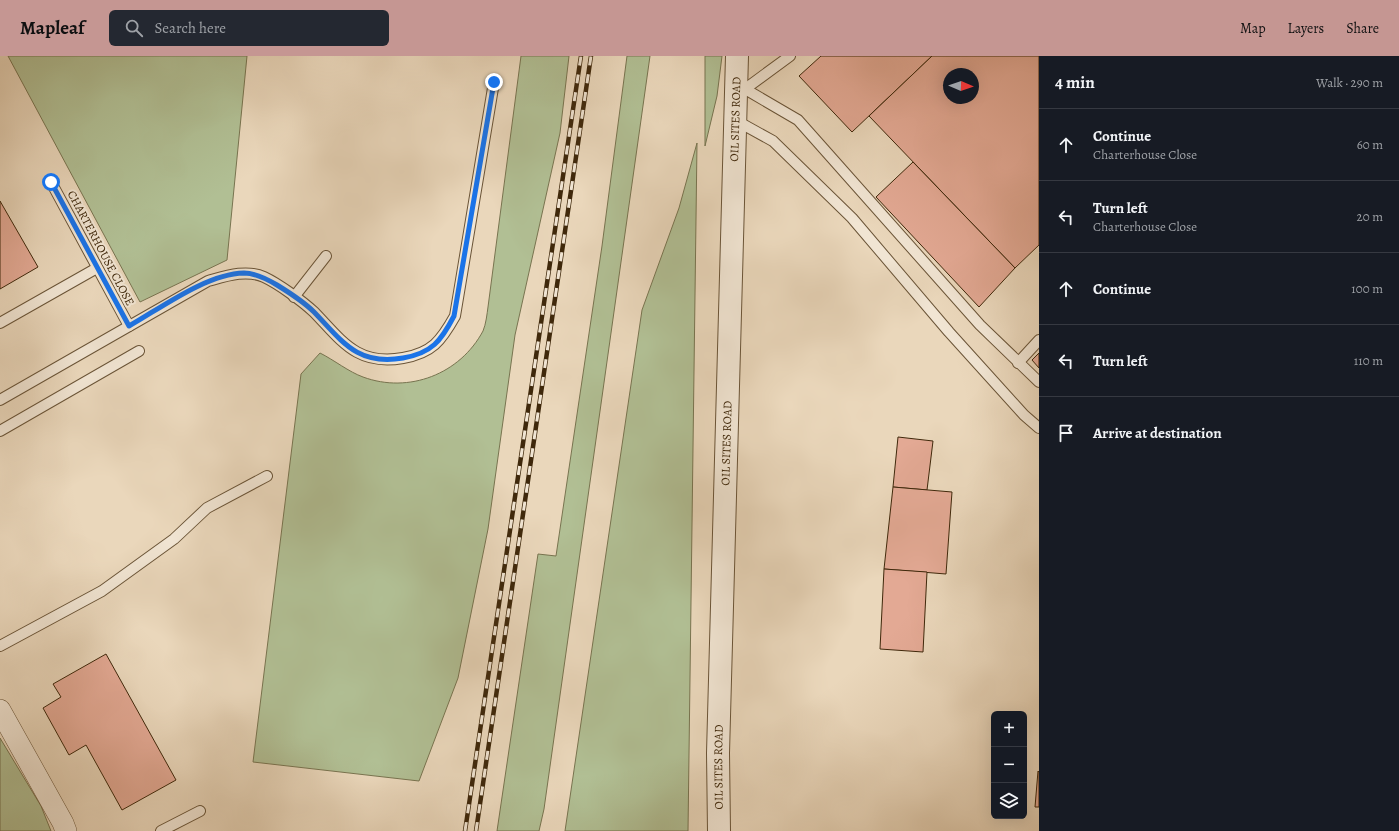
<!DOCTYPE html>
<html lang="en">
<head>
<meta charset="utf-8">
<style>
	body { margin:0; font-family:Alegreya,serif; background:#242831; color:#f1f3f6 }
	.controls { position:absolute; right:12px; bottom:12px; display:grid; overflow:hidden; border-radius:6px; box-shadow:0 4px 16px #0002 }
	.controls button { width:36px; height:36px; display:grid; place-items:center; padding:0; border:0; border-bottom:1px solid #363941; background:#171b24; color:#f1f3f6; font:20px sans-serif }
	.compass { position:absolute; left:943px; top:12px; width:36px; height:36px; border-radius:50%; background:#171b24; box-shadow:0 4px 16px #0002; rotate:92deg }
	.stop { position:absolute; width:12px; height:12px; margin:-9px; border:3px solid #1a73e8; border-radius:50%; background:#fff }
	.stop.end { background:#1a73e8; border-color:#fff; box-shadow:0 1px 4px #0008 }
	.list { margin:0; padding:0; list-style:none }
	h2 { display:flex; justify-content:space-between; align-items:center; height:52px; margin:0; padding:0 16px; font-size:17px }
	h2 small { font-size:13px; font-weight:400; color:#9ea1a6 }
	.list li { display:grid; grid-template-columns:26px 1fr auto; gap:12px; align-items:center; box-sizing:border-box; height:72px; padding:0 16px; border-top:1px solid #363941 }
	.list b { display:block; font-size:15px; white-space:nowrap }
	.list p { margin:0; font-size:13px; white-space:nowrap; color:#9ea1a6 }
	.list em { font-size:13px; font-style:normal; color:#9ea1a6 }
	.icon { flex:none; width:22px; height:22px; fill:none; stroke:currentColor; stroke-width:2; stroke-linecap:round; stroke-linejoin:round }
	.map { position:relative; flex:none; width:1039px; height:775px; overflow:hidden }
	header { display:flex; align-items:center; gap:24px; box-sizing:border-box; height:56px; padding:0 20px; background:#c59692; color:#111 }
	header strong { font-size:19px }
	nav { display:flex; gap:22px; margin-inline-start:auto; font-size:14px }
	.search { width:280px; height:36px; background:#242831; display:flex; align-items:center; gap:10px; box-sizing:border-box; padding:0 14px; border-radius:6px; color:#9ea1a6; font-size:15px }
	main { display:flex }
	aside { flex:1; background:#171b24 }
	.map>svg:first-child { display:block }
	.green { fill:#b1bf94; stroke:#787450 }
	.building { fill:#e3a994; stroke:#3f280b; fill-rule:evenodd }
	.lines { fill:none; stroke-linecap:round; stroke-linejoin:round }
	.service-casing { stroke:#6a5437; stroke-width:12 }
	.minor-casing { stroke:#6a5437; stroke-width:22 }
	.tertiary-casing { stroke:#6a5437; stroke-width:24 }
	.service { stroke:#f1e5d3; stroke-width:10 }
	.minor { stroke:#f1e5d3; stroke-width:21 }
	.tertiary { stroke:#f1e5d3; stroke-width:22 }
	.rail-casing { stroke:#3f280b; stroke-width:4.5 }
	.rail { stroke:#f1e5d3; stroke-width:3; stroke-dasharray:9; stroke-linecap:butt }
	.route { stroke:#1a73e8; stroke-width:5 }
	.labels { text-anchor:middle; dominant-baseline:central; stroke-width:4; stroke-linejoin:round; paint-order:stroke }
	.street-label { font-size:12px; fill:#3f280b; stroke:#f1e5d3 }
</style>
</head>
<body>
<header>
<strong>Mapleaf</strong>
<div class="search"><svg class="icon" aria-label="search" viewBox="0 0 24 24"><circle cx="10" cy="10" r="6"/><path d="M15 15l6 6"/></svg>Search here</div>
<nav><a>Map</a><a>Layers</a><a>Share</a></nav>
</header>
<main>
<div class="map">
<svg width="1039" height="775" viewBox="0 0 1039 775">
	<rect width="100%" height="100%" fill="#ead7bb"/>
	<filter id="stains"><feTurbulence type="fractalNoise" baseFrequency=".005" numOctaves="4"/><feColorMatrix values="0 0 0 0 .2 0 0 0 0 .09 0 0 0 0 .02 0 0 0 .5 -.17"/></filter>
	<radialGradient id="worn" r=".72"><stop offset=".6" stop-color="#630" stop-opacity="0"/><stop offset="1" stop-color="#630" stop-opacity=".3"/></radialGradient>
	<!-- green -->
	<g class="green">
		<polygon points="8,0 247,0 227,204 140,246"/>
		<path d="M 521,0 L 569,0 L 560,77 L 515,279 L 488,473 L 458,622 L 419,725 L 253,706 L 301,318 L 320,297 C 334,304 349,316 363,321 C 409,338 460,318 483,275 C 486,268 487,258 488,251 Z"/>
		<polygon points="627,0 650,0 544,753 539,775 497,775 538,498 556,500 602,190"/>
		<polygon points="705,0 722,0 717,40 705,90"/>
		<polygon points="697,87 688,775 565,775 642,254 679,152"/>
		<polygon points="0,682 41,750 51,775 0,775"/>
	</g>
	<!-- building -->
	<g class="building">
		<polygon points="821,0 932,0 852,76 799,20"/>
		<path d="M 932,0 L 1039,0 L 1039,189 L 1015,212 L 869,60 ZM 949,18 L 973,18 L 973,42 L 949,42 Z"/>
		<polygon points="913,106 1015,212 979,251 876,141"/>
		<polygon points="0,145 38,211 0,233"/>
		<polygon points="1039,297 1039,312 1032,304"/>
		<polygon points="898,381 933,385 927,434 893,431"/>
		<polygon points="893,431 952,436 946,518 884,513"/>
		<polygon points="884,513 927,516 923,596 880,593"/>
		<polygon points="106,598 176,724 122,754 86,689 69,699 43,652 61,641 53,628"/>
		<polygon points="1038,715 1039,716 1039,751 1035,751"/>
	</g>
	<g class="lines">
		<!-- service casing -->
		<g class="service-casing">
			<g id="service">
				<polyline points="739,31 745,33 790,0"/>
				<polyline points="745,33 798,64 980,269 1039,326"/>
				<polyline points="735,64 773,85 852,162 949,276 1024,359 1039,372"/>
				<polyline points="51,126 129,270"/>
				<polyline points="294,241 326,200"/>
				<polyline points="0,267 97,212"/>
				<polyline points="1018,307 1039,284"/>
				<path d="M 0,344 L 208,225 C 226,220 246,213 264,221 C 279,228 302,245 314,256 C 342,285 357,310 403,302 C 432,297 441,285 455,260 L 494,26"/>
				<polyline points="0,375 139,295"/>
				<polyline points="0,590 102,535 174,483 207,452 267,420"/>
				<polyline points="161,775 200,755"/>
			</g>
		</g>
		<!-- minor casing -->
		<g class="minor-casing">
			<polyline id="minor" points="0,654 63,767 66,775"/>
		</g>
		<!-- tertiary casing -->
		<g class="tertiary-casing">
			<g id="tertiary">
				<path id="s1" d="M 719,775 L 718,697 L 737,0"/>
			</g>
		</g>
		<!-- service -->
		<use href="#service" class="service"/>
		<!-- minor -->
		<use href="#minor" class="minor"/>
		<!-- tertiary -->
		<use href="#tertiary" class="tertiary"/>
		<!-- rail casing -->
		<g class="rail-casing">
			<g id="rail">
				<polyline points="465,775 581,0"/>
				<polyline points="476,775 591,0"/>
			</g>
		</g>
		<!-- rail -->
		<use href="#rail" class="rail"/>
	</g>
	<g class="lines">
		<!-- route -->
		<path class="route" d="M 51,126 L 129,270 C 161,252 206,218 244,217 C 256,217 267,223 277,229 C 290,237 304,246 314,256 C 342,285 357,310 403,302 C 432,297 441,285 454,260 L 494,26"/>
	</g>
	<g class="labels">
		<!-- street labels -->
		<g class="street-label">
			<text stroke="none"><textPath href="#s1" startOffset="712">OIL SITES ROAD</textPath></text>
			<text transform="translate(101 192) rotate(62)">CHARTERHOUSE CLOSE</text>
			<text stroke="none"><textPath href="#s1" startOffset="388">OIL SITES ROAD</textPath></text>
			<text stroke="none"><textPath href="#s1" startOffset="64">OIL SITES ROAD</textPath></text>
		</g>
	</g>
	<rect width="100%" height="100%" filter="url(#stains)"/>
	<rect width="100%" height="100%" fill="url(#worn)"/>
</svg>
<div class="controls">
<button>+</button>
<button>−</button>
<button><svg class="icon" aria-label="layers" viewBox="0 0 24 24"><path d="M12 4l9 5-9 5-9-5zM3 14l9 5 9-5"/></svg></button>
</div>
<svg class="compass" viewBox="-18 -18 36 36"><path d="M0-13l5 13h-10z" fill="#e53935"/><path d="M0 13l5-13h-10z" fill="#9ea1a6"/></svg>
<div class="stop" style="left:51px;top:126px"></div>
<div class="stop end" style="left:494px;top:26px"></div>
</div>
<aside>
<h2>4 min<small>Walk · 290 m</small></h2>
<ul class="list">
<li><svg class="icon" aria-label="ahead" viewBox="0 0 24 24"><path d="M12 20V5M6 11l6-6 6 6"/></svg><div><b>Continue</b><p>Charterhouse Close</p></div><em>60 m</em></li>
<li><svg class="icon" aria-label="left" viewBox="0 0 24 24"><path d="M17 20v-9H6M10 6l-5 5 5 5"/></svg><div><b>Turn left</b><p>Charterhouse Close</p></div><em>20 m</em></li>
<li><svg class="icon" aria-label="ahead" viewBox="0 0 24 24"><path d="M12 20V5M6 11l6-6 6 6"/></svg><div><b>Continue</b></div><em>100 m</em></li>
<li><svg class="icon" aria-label="left" viewBox="0 0 24 24"><path d="M17 20v-9H6M10 6l-5 5 5 5"/></svg><div><b>Turn left</b></div><em>110 m</em></li>
<li><svg class="icon" aria-label="arrive" viewBox="0 0 24 24"><path d="M6 21V4h12l-3 4 3 4H6"/></svg><div><b>Arrive at destination</b></div></li>
</ul>
</aside>
</main>
</body>
</html>
